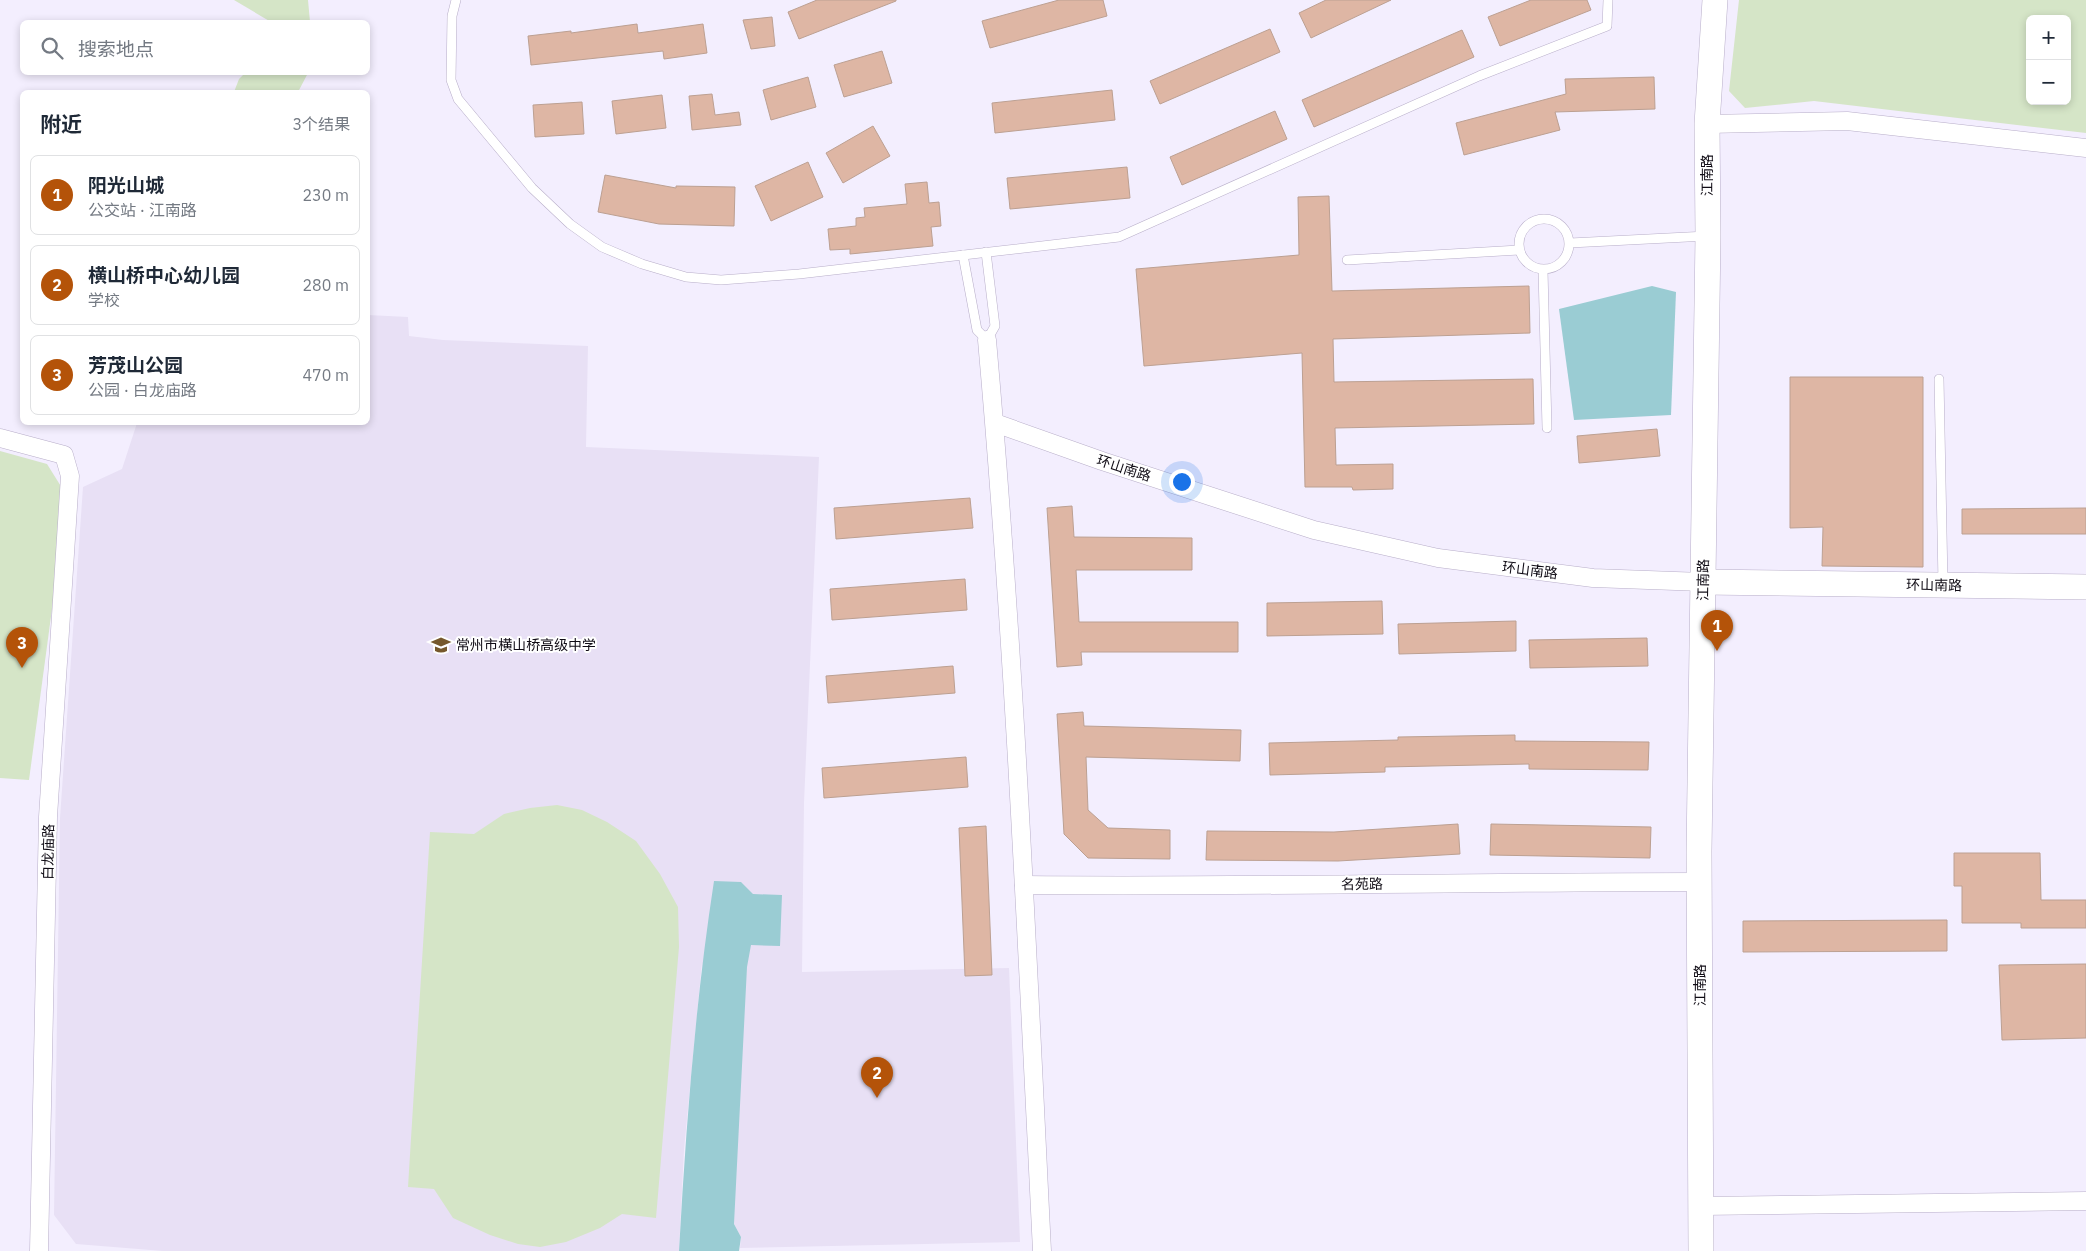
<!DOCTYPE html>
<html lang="zh">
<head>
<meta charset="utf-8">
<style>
	body { margin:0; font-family:"IBM Plex Sans","Noto Sans SC",sans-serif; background:#f6f6f7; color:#1f2937 }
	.controls { position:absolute; right:15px; top:15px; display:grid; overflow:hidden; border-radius:8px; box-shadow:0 2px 8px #0003 }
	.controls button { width:45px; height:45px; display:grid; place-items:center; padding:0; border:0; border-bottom:1px solid #e0e1e3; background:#fff; color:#1f2937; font:25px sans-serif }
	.you { position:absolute; left:1181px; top:481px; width:18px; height:18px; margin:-12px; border:4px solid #fff; border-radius:50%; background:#1a73e8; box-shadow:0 0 0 8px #1a73e833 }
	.badge { display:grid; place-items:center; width:32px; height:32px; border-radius:50%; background:#b45309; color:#fff; font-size:16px; font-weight:700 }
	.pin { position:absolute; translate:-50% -41px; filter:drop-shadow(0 1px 2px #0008) }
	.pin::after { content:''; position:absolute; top:26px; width:18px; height:15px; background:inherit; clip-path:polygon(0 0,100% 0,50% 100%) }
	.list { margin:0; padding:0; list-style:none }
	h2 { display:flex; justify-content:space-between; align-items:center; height:65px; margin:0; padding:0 20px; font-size:21px }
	h2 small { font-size:16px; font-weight:400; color:#747a83 }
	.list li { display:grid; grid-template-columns:32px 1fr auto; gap:15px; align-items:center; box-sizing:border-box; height:80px; margin:0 10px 10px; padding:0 10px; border:1px solid #e0e1e3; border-radius:8px }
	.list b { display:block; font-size:19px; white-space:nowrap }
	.list p { margin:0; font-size:16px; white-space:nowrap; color:#747a83 }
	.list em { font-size:16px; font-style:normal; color:#747a83 }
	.icon { flex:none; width:28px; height:28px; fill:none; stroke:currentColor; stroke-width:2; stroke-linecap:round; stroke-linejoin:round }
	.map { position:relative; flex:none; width:2086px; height:1251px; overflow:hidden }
	.search { position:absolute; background:#fff; box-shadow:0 2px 8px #0003; left:20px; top:20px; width:350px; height:55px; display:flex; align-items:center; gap:12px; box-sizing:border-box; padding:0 18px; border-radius:8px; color:#747a83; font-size:19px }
	.panel { position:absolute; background:#fff; box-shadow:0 2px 8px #0003; left:20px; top:90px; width:350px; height:335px; border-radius:8px }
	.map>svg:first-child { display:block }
	.built { fill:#e8e0f5 }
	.green { fill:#d5e5c7; fill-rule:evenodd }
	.water { fill:#9accd3 }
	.building { fill:#deb6a4; stroke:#bca092 }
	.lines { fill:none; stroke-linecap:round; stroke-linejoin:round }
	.lane-casing { stroke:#b8aec9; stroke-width:10 }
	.street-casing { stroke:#b8aec9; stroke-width:19 }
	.secondary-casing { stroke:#b8aec9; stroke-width:26 }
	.lane { stroke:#fff; stroke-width:9 }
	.street { stroke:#fff; stroke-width:18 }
	.secondary { stroke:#fff; stroke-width:25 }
	.labels { text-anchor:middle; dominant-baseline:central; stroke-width:4; stroke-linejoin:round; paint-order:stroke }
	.street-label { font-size:14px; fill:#100c15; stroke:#fff }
	.poi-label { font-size:14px; fill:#100c15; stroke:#fff; text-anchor:start }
</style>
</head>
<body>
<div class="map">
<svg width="2086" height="1251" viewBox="0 0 2086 1251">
	<rect width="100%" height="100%" fill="#f3eefe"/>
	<!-- built -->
	<polygon class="built" points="368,315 408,317 409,336 443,340 588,346 586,447 819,457 804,803 802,972 1009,968 1020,1242 740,1248 741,1237 734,1224 702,963 684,1150 679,1251 163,1251 76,1244 54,1215 60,818 83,487 122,469 137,423 368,422"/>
	<!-- green -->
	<g class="green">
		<polygon points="234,0 308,0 310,22 271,22"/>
		<path d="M 1739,0 L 2086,0 L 2086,133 L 1814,101 L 1745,108 L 1729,91 ZM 2030,19 L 2067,19 L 2067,101 L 2030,101 Z"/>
		<polygon points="245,73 245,72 308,73 298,92 234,92 239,79"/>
		<polygon points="0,451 47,464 62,488 59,557 29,780 0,778"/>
		<polygon points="557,805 582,810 607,822 636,841 660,874 678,907 679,947 656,1218 622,1214 600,1228 566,1242 540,1247 518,1244 490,1235 453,1218 434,1189 408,1187 430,832 474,834 504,814 530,808"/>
	</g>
	<!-- water -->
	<g class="water">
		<polygon points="1652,286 1676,292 1671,415 1574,420 1559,309"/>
		<path d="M 714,881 L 741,882 L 753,894 L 782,895 L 780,946 L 751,945 L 747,967 L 734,1224 L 741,1237 L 739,1251 L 679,1251 C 686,1127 695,1004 714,881 Z"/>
	</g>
	<!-- building -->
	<g class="building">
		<polygon points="817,0 896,0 896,1 799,39 788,12"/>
		<polygon points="1059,0 1103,0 1107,16 990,48 982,21"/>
		<polygon points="1326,0 1391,0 1311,38 1299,13"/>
		<polygon points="1531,0 1587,0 1591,10 1500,46 1488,17"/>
		<polygon points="772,17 775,46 751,49 743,20"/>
		<polygon points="637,24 638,33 703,24 707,53 664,59 663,51 531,65 528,36 571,31 571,33"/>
		<polygon points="1270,29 1280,52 1160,104 1150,81"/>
		<polygon points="1462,30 1474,57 1314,127 1302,100"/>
		<polygon points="882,51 892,83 844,97 834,65"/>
		<polygon points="808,77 816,107 771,120 763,90"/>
		<polygon points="1654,77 1655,109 1555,112 1560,130 1464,155 1456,123 1566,94 1565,79"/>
		<polygon points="1112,90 1115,120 995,133 992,103"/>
		<polygon points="712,94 715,115 739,112 741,125 692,130 689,96"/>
		<polygon points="662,95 666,128 616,134 612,101"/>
		<polygon points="582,102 584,134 535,137 533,105"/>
		<polygon points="1275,111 1287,139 1182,185 1170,157"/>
		<polygon points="873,126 890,156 843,183 826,153"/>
		<polygon points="808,162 823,197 771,221 755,186"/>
		<polygon points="1127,167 1130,198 1010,209 1007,178"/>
		<polygon points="605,175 676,188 676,186 735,187 734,226 659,224 598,212"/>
		<polygon points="927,182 929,203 939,202 941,226 931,227 933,246 850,254 850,249 830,250 828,229 856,226 856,218 865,217 864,208 907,204 905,184"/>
		<polygon points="1329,196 1332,291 1529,286 1530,333 1333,339 1334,382 1533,379 1534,424 1335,428 1336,465 1393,464 1393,489 1353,490 1352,487 1305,487 1302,353 1144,366 1136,269 1299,255 1298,197"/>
		<polygon points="1790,377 1923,377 1923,567 1822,566 1823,527 1790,528"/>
		<polygon points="1657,429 1660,456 1579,463 1577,436"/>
		<polygon points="970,498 973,528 836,539 834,508"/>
		<polygon points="1072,506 1074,537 1192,538 1192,570 1076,570 1079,622 1238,622 1238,652 1081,652 1082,665 1057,667 1047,508"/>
		<polygon points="2086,508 2086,534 1962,534 1962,509"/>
		<polygon points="965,579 967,610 832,620 830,589"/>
		<polygon points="1382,601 1383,634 1267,636 1267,603"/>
		<polygon points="1516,621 1516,651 1399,654 1398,624"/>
		<polygon points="1647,638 1648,666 1530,668 1529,640"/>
		<polygon points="953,666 955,693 828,703 826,676"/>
		<polygon points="1083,712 1084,726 1241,730 1240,761 1086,757 1088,810 1108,828 1170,830 1170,859 1088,858 1064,834 1057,714"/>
		<polygon points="1515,735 1515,741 1649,742 1648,770 1529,769 1529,764 1385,767 1385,772 1270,775 1269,743 1398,740 1398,737"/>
		<polygon points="966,757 968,787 824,798 822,768"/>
		<polygon points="1458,824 1460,854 1338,861 1206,860 1207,831 1334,832"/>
		<polygon points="1491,824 1651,827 1650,858 1490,855"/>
		<polygon points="986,826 992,975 965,976 959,828"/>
		<polygon points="1954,853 2040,853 2041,900 2086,900 2086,928 2021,928 2021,923 1962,923 1962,886 1954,886"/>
		<polygon points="1947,920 1947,951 1743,952 1743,921"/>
		<polygon points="2086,964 2086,1038 2002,1040 1999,965"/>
	</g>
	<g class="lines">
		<!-- lane casing -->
		<g class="lane-casing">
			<g id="lane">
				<polyline points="456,0 452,16 451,80 458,99 532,188 570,224 602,247 642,264 686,277 721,280 799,274 1119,237 1479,76 1607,26 1608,0"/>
				<circle cx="1544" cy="244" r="25"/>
				<polyline points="1570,243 1707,236"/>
				<polyline points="963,255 977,330 987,340 995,326 986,252"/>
				<polyline points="1347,260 1519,250"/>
				<polyline points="1543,270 1547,428"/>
				<polyline points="1939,379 1943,583"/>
			</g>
		</g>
		<!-- street casing -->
		<g class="street-casing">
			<g id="street">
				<polyline points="1707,124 1847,121 2086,148"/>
				<path d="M 987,340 C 1014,643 1027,947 1042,1251"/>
				<polyline points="995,423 1102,461 1314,530 1438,558 1593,578 1703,582"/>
				<polyline points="0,438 64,455 70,476 48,817 39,1251"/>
				<path d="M 1024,885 C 1249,887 1474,882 1699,882"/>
				<polyline points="1701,1206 2086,1201"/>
			</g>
		</g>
		<!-- secondary casing -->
		<g class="secondary-casing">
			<g id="secondary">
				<polyline points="1703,582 2086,587"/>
				<polyline points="1701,1251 1699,852 1708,236 1707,124 1715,0"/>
			</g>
		</g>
		<!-- lane -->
		<use href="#lane" class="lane"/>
		<!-- street -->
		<use href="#street" class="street"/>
		<!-- secondary -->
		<use href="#secondary" class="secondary"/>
	</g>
	<!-- icons -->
	<defs>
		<g id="school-bare" transform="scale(1.5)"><path d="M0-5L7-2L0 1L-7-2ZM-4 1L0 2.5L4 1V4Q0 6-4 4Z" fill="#76582c" stroke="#fff" stroke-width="2.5" paint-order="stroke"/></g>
	</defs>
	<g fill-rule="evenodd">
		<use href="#school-bare" x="441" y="645"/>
	</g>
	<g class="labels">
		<!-- street labels -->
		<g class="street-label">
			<text transform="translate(1707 175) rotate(-90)">江南路</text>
			<text transform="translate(1124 468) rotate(18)">环山南路</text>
			<text transform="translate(1530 570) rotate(7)">环山南路</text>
			<text transform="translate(1703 580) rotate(-89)">江南路</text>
			<text transform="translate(1934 585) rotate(1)">环山南路</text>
			<text transform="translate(48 852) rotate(-89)">白龙庙路</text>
			<text transform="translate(1362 884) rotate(-1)">名苑路</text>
			<text transform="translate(1700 985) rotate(-90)">江南路</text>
		</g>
		<!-- poi labels -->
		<g class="poi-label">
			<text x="456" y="645">常州市横山桥高级中学</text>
		</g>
	</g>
</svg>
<div class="controls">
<button>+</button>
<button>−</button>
</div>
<div class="you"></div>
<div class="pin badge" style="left:1717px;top:651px">1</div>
<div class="pin badge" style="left:877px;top:1098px">2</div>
<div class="pin badge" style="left:22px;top:668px">3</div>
<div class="search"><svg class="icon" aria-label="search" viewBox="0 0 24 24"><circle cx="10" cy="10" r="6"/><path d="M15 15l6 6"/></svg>搜索地点</div>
<section class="panel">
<h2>附近<small>3个结果</small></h2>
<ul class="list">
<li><span class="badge">1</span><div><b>阳光山城</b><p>公交站 · 江南路</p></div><em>230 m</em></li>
<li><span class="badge">2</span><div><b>横山桥中心幼儿园</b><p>学校</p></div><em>280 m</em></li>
<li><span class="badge">3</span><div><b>芳茂山公园</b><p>公园 · 白龙庙路</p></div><em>470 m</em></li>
</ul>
</section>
</div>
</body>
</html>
